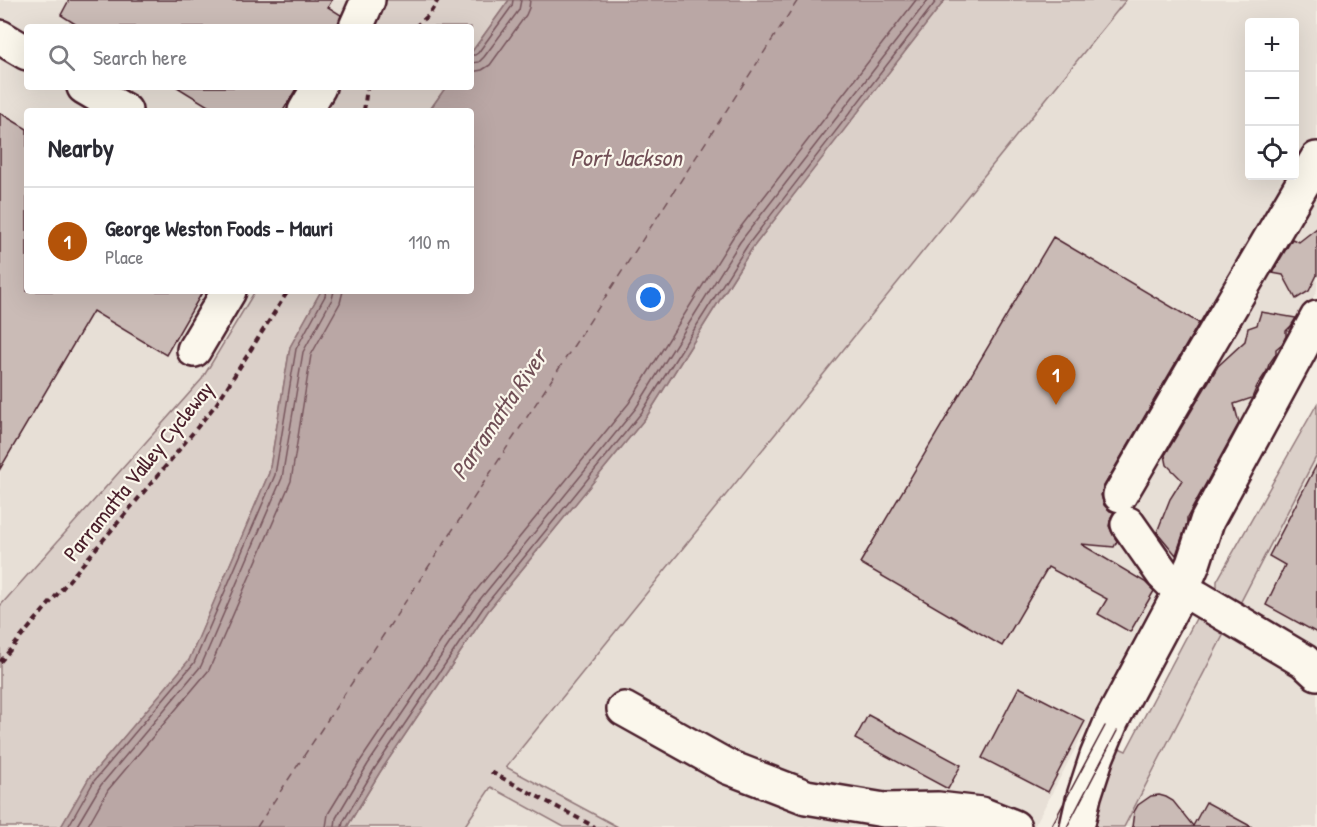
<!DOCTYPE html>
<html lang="en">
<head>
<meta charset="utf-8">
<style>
	body { margin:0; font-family:"Patrick Hand",sans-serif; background:#f7f7f7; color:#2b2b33 }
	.controls { position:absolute; right:18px; top:18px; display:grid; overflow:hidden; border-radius:6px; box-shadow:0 6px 24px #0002 }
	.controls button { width:54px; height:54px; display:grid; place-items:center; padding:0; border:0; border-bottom:2px solid #e1e1e2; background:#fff; color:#2b2b33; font:30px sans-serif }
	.you { position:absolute; left:651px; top:298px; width:21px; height:21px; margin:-15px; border:4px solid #fff; border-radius:50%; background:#1a73e8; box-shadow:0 0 0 9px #1a73e833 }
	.badge { display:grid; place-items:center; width:39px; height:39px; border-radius:50%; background:#b45309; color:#fff; font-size:20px; font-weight:700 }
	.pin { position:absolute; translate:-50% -50px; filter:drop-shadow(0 2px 3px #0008) }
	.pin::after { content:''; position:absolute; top:32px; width:21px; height:18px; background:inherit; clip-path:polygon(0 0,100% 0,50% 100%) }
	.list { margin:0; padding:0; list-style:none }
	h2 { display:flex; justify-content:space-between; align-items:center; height:78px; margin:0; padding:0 24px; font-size:26px }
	h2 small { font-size:20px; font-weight:400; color:#7c7c81 }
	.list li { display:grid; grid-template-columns:39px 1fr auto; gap:18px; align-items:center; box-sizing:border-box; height:108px; padding:0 24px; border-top:2px solid #e1e1e2 }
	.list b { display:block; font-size:22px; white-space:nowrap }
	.list p { margin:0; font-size:20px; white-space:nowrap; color:#7c7c81 }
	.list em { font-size:20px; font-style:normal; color:#7c7c81 }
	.icon { flex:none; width:33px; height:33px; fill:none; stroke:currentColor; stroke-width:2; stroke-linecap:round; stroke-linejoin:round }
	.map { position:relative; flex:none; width:1317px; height:827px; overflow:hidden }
	.search { position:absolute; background:#fff; box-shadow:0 6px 24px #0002; left:24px; top:24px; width:450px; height:66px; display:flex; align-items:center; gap:15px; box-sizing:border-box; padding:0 21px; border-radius:6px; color:#7c7c81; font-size:22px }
	.panel { position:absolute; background:#fff; box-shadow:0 6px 24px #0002; left:24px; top:108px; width:450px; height:186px; border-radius:6px }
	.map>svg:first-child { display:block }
	.built { fill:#e7dfd6; fill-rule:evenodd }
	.green { fill:#dbd0c9; stroke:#92787a; stroke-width:1.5 }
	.water { fill:#baa7a5; stroke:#8d7174; stroke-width:1.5 }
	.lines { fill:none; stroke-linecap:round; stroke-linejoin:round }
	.shore { stroke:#77555c; stroke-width:1.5 }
	.ferry { stroke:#714f56; stroke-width:1.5; stroke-dasharray:8 6; stroke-linecap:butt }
	.building { fill:#cabbb6; stroke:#4a1f2b; stroke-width:1.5 }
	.minor-casing { stroke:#4a1f2b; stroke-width:38 }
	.path { stroke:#4a1f2b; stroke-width:4; stroke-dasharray:6 4.5; stroke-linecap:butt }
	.minor { stroke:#fbf7ec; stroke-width:33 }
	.tram { stroke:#4a1f2b; stroke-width:1.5 }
	.labels { text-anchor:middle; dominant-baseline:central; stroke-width:4.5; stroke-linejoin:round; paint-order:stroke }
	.street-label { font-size:22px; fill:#4a1f2b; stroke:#fbf7ec }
	.water-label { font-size:24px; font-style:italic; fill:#714f56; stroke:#fbf7ec }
</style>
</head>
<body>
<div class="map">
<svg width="1317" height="827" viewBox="0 0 1317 827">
	<rect width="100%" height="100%" fill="#f4eee4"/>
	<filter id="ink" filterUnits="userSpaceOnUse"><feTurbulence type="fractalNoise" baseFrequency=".0167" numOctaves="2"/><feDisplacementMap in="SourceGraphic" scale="12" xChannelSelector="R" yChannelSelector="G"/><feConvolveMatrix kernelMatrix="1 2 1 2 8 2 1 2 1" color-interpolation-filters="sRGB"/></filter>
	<g filter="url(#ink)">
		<!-- built -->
		<g class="built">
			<polygon points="0,0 374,0 360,27 27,27 27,87 330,87 318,111 27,111 27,291 255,291 202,379 0,606"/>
			<path d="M 1126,0 L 1317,0 L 1317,290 L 1034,827 L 618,827 L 506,767 ZM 1250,22 L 1294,22 L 1294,176 L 1250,176 Z"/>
			<polygon points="1317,455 1317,827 1124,827 1157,765"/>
			<polygon points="491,787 564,827 464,827"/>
		</g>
		<!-- green -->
		<g class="green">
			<polygon points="374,0 509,0 471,53 471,27 360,27"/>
			<polygon points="945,0 1126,0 506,767 618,827 564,827 491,787 464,827 347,827 380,772 488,611 647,416 751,250 827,151"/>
			<polygon points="330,87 446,87 429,111 318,111"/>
			<polygon points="255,291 321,291 290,347 269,473 189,661 89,778 61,827 0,827 0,606 202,379"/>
			<polygon points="1317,404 1317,455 1237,609 1217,592 1217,581"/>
			<polygon points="1199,613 1227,628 1124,827 1091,827 1117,747 1126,751"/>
		</g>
		<!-- water -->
		<polygon class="water" points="509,0 945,0 751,250 647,416 488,611 380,772 347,827 61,827 89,778 189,660 269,473 290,347 321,291 471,291 471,111 429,111 446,87 471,87 471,53"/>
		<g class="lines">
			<!-- shore -->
			<g class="shore">
				<polyline points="471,55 475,55 478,53 512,6 513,0"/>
				<polyline points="471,63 479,62 484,57 519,10 521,0"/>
				<polyline points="471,72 482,70 490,65 526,15 529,8 530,0"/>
				<polyline points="68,827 94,781 194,663 275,475 296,349 325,296 326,291"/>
				<polyline points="76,827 101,785 201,666 282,478 303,352 332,299 334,291"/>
				<polyline points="87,827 108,790 209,670 291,481 311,355 340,303 343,291"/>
				<polyline points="326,827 328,814 361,760 470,598 629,403 733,237 916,0"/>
				<polyline points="335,827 336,818 368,764 477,603 636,408 740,242 928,0"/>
				<polyline points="342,827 343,822 375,768 483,608 642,412 747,246 937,0"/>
			</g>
			<!-- ferry -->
			<polyline class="ferry" points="257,827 558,370 798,0"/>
		</g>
		<!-- building -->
		<g class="building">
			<polygon points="69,0 332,0 328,7 341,15 338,27 80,27 61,15"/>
			<polygon points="177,87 297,87 283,111 216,111"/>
			<polygon points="0,113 27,129 27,291 203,291 166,355 93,311 0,469"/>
			<polygon points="1317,228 1317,275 1309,291 1296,299 1283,275 1272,273 1292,239 1299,242"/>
			<polygon points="1053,237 1199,323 1104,486 1101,495 1104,505 1110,511 1114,512 1111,517 1109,526 1113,535 1117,541 1114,547 1081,544 1145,582 1154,591 1130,632 1098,614 1107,599 1048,567 1002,646 860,563"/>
			<polygon points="1261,312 1296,318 1291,326 1286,331 1286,336 1282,344 1276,349 1276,354 1269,364 1267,371 1257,386 1252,398 1234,404 1239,423 1187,518 1187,523 1176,555 1157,532 1170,499 1182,480 1167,465 1165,455 1218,366 1245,341 1248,328 1257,325"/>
			<polygon points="1317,464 1317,633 1266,605 1285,565 1269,556"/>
			<polygon points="1019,687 1085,721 1048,792 982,758"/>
			<polygon points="868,715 961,765 948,789 855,739"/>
			<polygon points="1159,795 1166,797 1173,801 1193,826 1206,802 1252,827 1132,827 1134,812 1138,805 1151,796"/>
		</g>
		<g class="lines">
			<!-- minor casing -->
			<g class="minor-casing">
				<g id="minor">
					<polyline points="356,27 368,0"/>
					<polyline points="0,37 27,53"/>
					<polyline points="84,87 125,111"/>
					<polyline points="305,111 319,87"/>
					<polyline points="194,350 229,291"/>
					<polyline points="1120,495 1317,159"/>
					<polyline points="1128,524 1163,574 1174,585 1198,598 1304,661 1317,673"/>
					<polyline points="624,709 728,767 806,797 884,810 938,809 981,814 1014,827"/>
					<polyline points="1077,827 1084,796 1097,756 1112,720 1182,589 1193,564 1207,521 1317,318"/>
				</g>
			</g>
			<!-- path -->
			<g class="path">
				<polyline points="415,27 429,15 438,0"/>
				<polyline points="364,111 367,87"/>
				<polyline points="0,662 170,461 217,403 288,291"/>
				<polyline points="491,772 595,827"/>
			</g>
			<!-- minor -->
			<use href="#minor" class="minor"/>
			<!-- tram -->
			<g class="tram">
				<polyline points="1051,827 1105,726"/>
				<polyline points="1067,827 1117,731"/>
			</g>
		</g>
	</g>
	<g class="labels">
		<!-- street labels -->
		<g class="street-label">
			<text transform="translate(138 471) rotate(-51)">Parramatta Valley Cycleway</text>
		</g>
		<!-- water labels -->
		<g class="water-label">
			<text x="626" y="157">Port Jackson</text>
			<text transform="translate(498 414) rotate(-56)">Parramatta River</text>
		</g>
	</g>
</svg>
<div class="controls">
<button>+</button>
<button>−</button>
<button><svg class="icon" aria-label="locate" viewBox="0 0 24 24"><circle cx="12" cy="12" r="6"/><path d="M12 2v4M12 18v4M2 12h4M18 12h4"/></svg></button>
</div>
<div class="you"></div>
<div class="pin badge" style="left:1056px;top:405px">1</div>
<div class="search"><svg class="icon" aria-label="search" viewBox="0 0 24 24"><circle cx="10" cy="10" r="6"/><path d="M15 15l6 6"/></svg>Search here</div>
<section class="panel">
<h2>Nearby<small></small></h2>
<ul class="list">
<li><span class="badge">1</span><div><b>George Weston Foods - Mauri</b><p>Place</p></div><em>110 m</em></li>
</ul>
</section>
</div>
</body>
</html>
